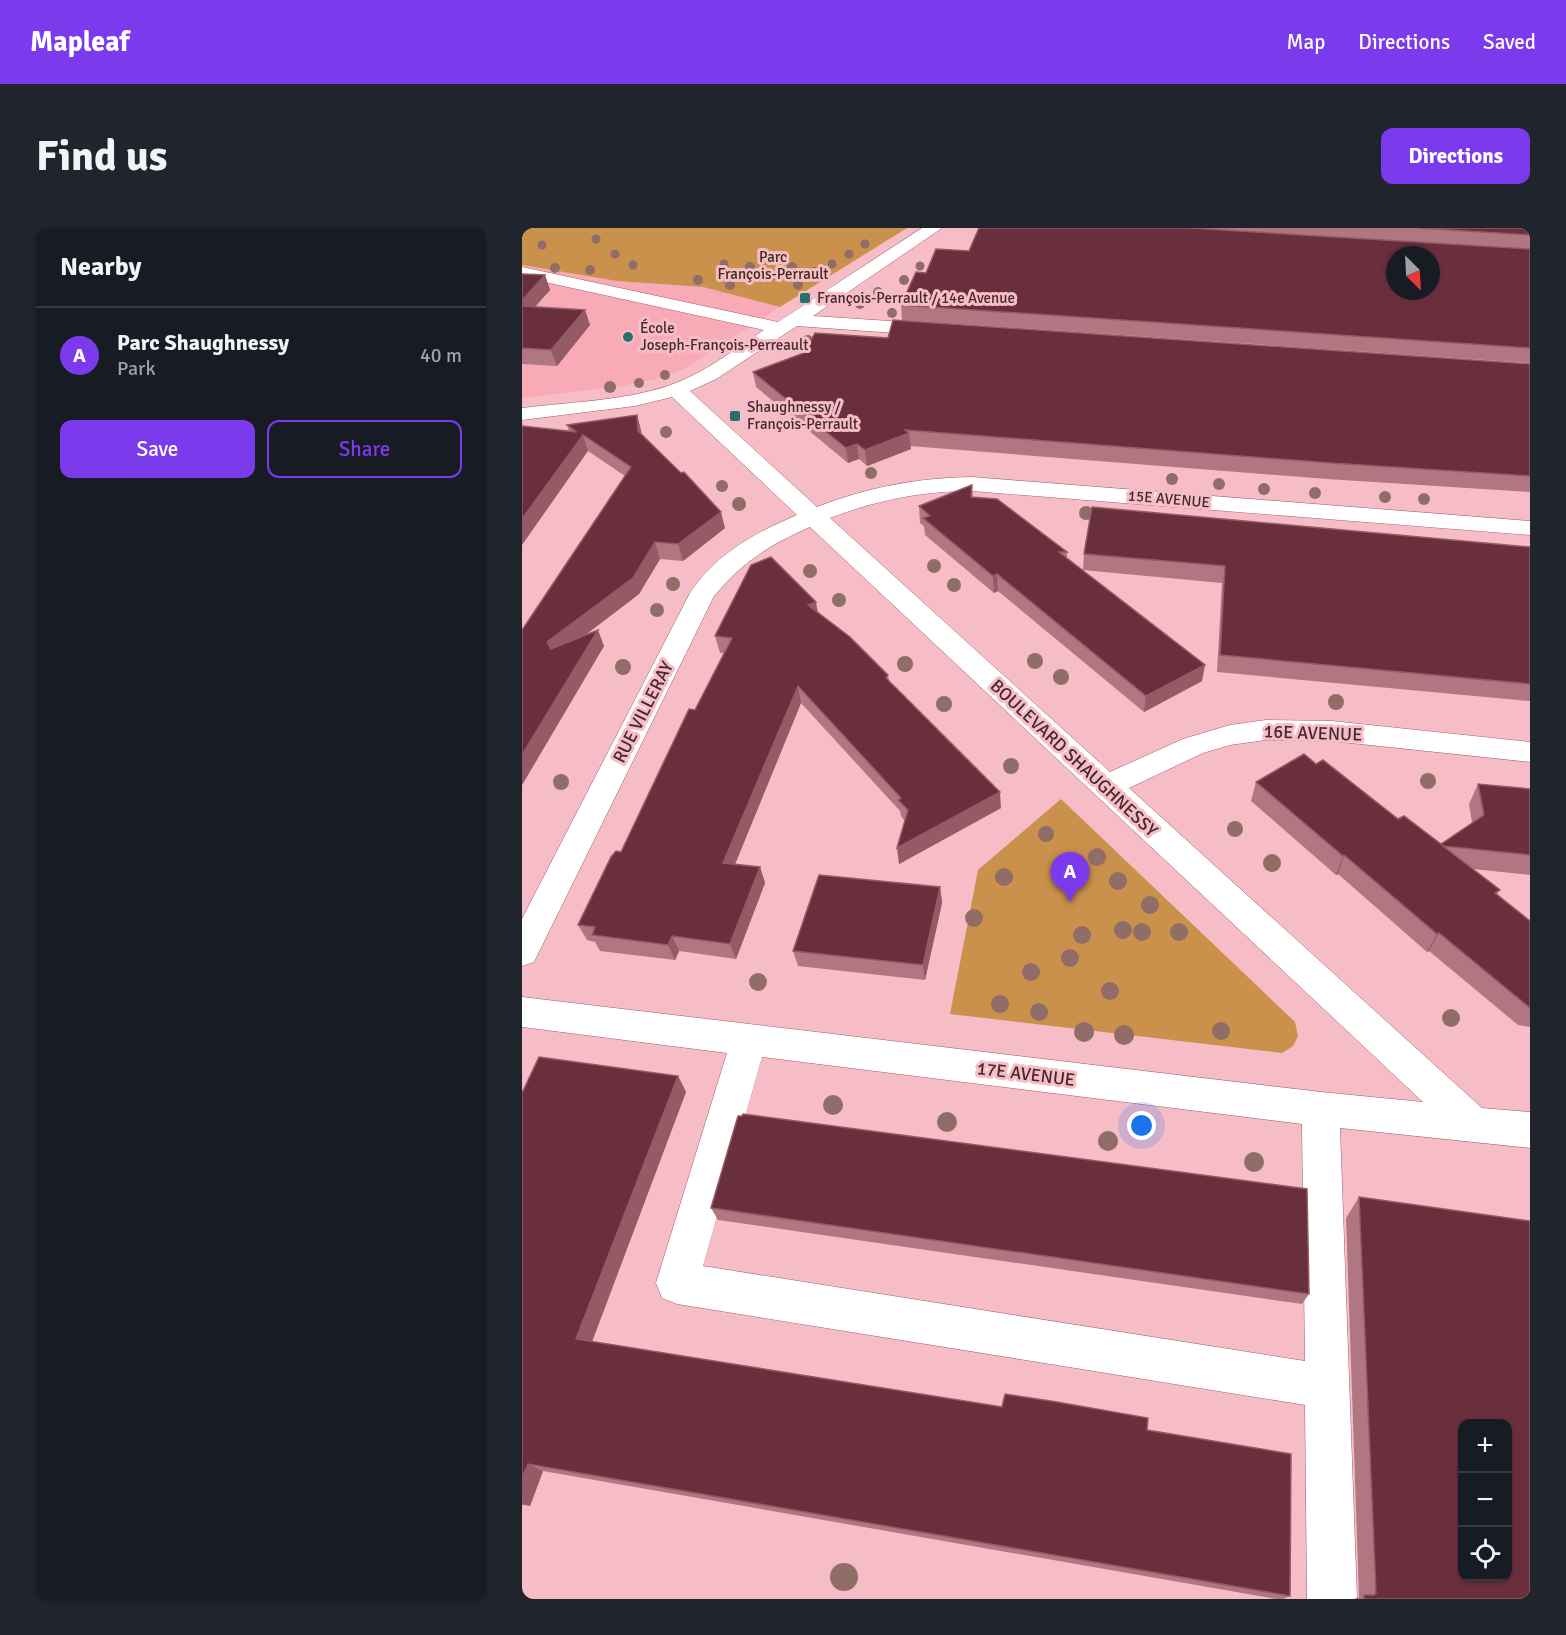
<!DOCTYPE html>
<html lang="en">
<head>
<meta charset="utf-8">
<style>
	body { margin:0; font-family:Signika,sans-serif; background:#20242c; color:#f1f3f6 }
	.controls { position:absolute; right:18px; bottom:18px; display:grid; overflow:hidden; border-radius:12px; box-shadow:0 2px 4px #0004 }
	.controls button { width:54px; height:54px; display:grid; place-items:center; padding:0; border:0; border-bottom:2px solid #363941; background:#171b24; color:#f1f3f6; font:30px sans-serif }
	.compass { position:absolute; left:864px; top:18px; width:54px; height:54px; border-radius:50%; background:#171b24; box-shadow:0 2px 4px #0004; rotate:156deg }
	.you { position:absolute; left:620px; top:898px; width:21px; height:21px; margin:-15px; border:4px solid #fff; border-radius:50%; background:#1a73e8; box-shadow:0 0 0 9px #1a73e833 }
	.badge { display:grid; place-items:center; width:39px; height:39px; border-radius:50%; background:#7c3aed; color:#fff; font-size:20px; font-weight:700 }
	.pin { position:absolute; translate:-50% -50px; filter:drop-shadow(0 2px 3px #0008) }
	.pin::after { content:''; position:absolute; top:32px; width:21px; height:18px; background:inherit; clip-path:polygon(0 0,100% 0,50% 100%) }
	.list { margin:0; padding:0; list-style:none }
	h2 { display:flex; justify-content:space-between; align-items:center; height:78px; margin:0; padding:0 24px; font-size:26px }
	h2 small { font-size:20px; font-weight:400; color:#9ea1a6 }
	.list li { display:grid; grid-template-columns:39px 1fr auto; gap:18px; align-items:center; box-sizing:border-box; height:96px; padding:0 24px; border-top:2px solid #363941 }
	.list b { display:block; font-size:22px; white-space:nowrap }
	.list p { margin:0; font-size:20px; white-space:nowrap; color:#9ea1a6 }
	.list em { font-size:20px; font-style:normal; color:#9ea1a6 }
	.actions { display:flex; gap:12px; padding:18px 24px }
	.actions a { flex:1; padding:14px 0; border:2px solid #7c3aed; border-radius:12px; text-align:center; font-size:21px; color:#7c3aed }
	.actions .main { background:#7c3aed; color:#fff }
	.icon { flex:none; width:33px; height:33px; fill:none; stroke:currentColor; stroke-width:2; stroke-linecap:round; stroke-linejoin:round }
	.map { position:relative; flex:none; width:1008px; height:1371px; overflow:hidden; border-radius:12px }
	header { display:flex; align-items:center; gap:36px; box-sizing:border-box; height:84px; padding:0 30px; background:#7c3aed; color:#fff }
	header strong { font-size:28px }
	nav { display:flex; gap:33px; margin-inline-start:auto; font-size:21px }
	.intro { display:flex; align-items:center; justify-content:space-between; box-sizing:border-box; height:144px; padding:0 36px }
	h1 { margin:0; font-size:42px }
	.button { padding:15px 27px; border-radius:12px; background:#7c3aed; color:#fff; font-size:21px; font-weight:700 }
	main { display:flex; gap:36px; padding:0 36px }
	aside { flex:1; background:#171b24; border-radius:12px; box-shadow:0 2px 4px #0004 }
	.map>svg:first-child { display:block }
	.built { fill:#f9aab7 }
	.green { fill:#ca914d }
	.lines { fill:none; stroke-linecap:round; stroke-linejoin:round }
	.minor-casing { stroke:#9d5d68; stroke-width:1 }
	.minor { fill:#fff; fill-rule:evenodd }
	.tree { fill:#906d67 }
	.wall { fill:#b07681 }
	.shaded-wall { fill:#945a65 }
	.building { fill:#6a2f3c; stroke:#945a65; stroke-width:1.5; fill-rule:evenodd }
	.poi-dot { fill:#27706b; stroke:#f7bdc6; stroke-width:2 }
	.labels { text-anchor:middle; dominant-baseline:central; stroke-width:6; stroke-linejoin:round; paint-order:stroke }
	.far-park-label { font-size:15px; fill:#3c2b19; stroke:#f7bdc6 }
	.far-poi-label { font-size:15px; fill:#45292e; stroke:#f7bdc6; text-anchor:start }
	.far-street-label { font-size:15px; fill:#45292e; stroke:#f7bdc6 }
	.street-label { font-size:18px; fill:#45292e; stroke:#f7bdc6 }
</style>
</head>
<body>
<header>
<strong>Mapleaf</strong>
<nav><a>Map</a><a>Directions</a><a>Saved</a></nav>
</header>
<div class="intro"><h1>Find us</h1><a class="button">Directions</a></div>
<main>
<aside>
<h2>Nearby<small></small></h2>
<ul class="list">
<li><span class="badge">A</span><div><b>Parc Shaughnessy</b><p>Park</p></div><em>40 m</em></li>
</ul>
<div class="actions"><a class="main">Save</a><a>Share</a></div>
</aside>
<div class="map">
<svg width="1008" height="1371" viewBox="0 0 1008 1371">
	<rect width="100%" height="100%" fill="#f7bdc6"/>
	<!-- built -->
	<polygon class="built" points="0,37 95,53 181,59 258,79 164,140 133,151 100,158 0,170"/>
	<!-- green -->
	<g class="green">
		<polygon points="0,0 385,0 258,79 181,59 95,53 0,37"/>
		<polygon points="539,571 773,794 776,808 771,818 760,825 428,786 456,642"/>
	</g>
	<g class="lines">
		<!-- minor casing -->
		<g class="minor-casing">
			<path id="minor" d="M 400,0 L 420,0 L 291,88 L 414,96 L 421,98 L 424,102 L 421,106 L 414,108 L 275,98 L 194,151 L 168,163 L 295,279 C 346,259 396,250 450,249 L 1008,293 L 1008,307 L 450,263 C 400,263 355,272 308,290 L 588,544 L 661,511 L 708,497 L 744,492 L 810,493 L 1008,514 L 1008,534 L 810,513 L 744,512 L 708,517 L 681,525 L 607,560 L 960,880 L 1008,884 L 1008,920 L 818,900 L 835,1371 L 785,1371 L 783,1177 L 155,1076 L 140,1070 L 134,1055 L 205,825 L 0,799 L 0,769 L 799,864 L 901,874 L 288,299 C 247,317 222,333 192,368 L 12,734 L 0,738 L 0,691 L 168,365 C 195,325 233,305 275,287 L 150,169 L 113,178 L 0,192 L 0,180 C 48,174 100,173 146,158 C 181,146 212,122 242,102 L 0,49 L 0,39 L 256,94 ZM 240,829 L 780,896 L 783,1133 L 181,1038 Z"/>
		</g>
		<!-- minor -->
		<use href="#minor" class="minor"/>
	</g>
	<!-- trees -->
	<g class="tree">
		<circle cx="74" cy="11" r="4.5"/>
		<circle cx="343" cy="16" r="4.5"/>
		<circle cx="20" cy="17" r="4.5"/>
		<circle cx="93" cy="26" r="4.5"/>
		<circle cx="327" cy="26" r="4.5"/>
		<circle cx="202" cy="36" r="4.5"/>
		<circle cx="310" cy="36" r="4.5"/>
		<circle cx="111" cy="37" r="4.5"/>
		<circle cx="398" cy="38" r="4.5"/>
		<circle cx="228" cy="39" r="5"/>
		<circle cx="270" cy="39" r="5"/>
		<circle cx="33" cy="40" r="5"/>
		<circle cx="68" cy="42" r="5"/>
		<circle cx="292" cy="44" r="5"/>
		<circle cx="249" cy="48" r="5"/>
		<circle cx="176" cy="52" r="5"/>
		<circle cx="382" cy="52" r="5"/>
		<circle cx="208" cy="57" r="5"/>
		<circle cx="276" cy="57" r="5"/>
		<circle cx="356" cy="64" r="5"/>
		<circle cx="338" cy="76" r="5"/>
		<circle cx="370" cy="85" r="5"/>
		<circle cx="286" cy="112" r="5"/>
		<circle cx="198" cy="118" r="5"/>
		<circle cx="143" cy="147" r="5"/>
		<circle cx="117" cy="155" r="5"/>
		<circle cx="88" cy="159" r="6"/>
		<circle cx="144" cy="204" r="6"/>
		<circle cx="349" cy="245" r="6"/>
		<circle cx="650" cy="251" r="6"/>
		<circle cx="697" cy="256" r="6"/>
		<circle cx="200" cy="258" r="6"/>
		<circle cx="742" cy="261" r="6"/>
		<circle cx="793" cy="265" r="6"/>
		<circle cx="863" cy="269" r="6"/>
		<circle cx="902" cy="271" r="6"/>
		<circle cx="217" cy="276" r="7"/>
		<circle cx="564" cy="285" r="7"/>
		<circle cx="412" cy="338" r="7"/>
		<circle cx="288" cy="343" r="7"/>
		<circle cx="151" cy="356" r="7"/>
		<circle cx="432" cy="357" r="7"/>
		<circle cx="317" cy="372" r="7"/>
		<circle cx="135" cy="382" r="7"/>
		<circle cx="513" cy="433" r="8"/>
		<circle cx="383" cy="436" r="8"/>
		<circle cx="101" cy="439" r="8"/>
		<circle cx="539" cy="449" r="8"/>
		<circle cx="814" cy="474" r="8"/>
		<circle cx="422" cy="476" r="8"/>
		<circle cx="489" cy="538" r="8"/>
		<circle cx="906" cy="553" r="8"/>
		<circle cx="39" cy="554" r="8"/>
		<circle cx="713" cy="601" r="8"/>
		<circle cx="524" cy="606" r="8"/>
		<circle cx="575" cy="629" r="9"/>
		<circle cx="750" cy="635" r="9"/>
		<circle cx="482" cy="649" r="9"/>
		<circle cx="596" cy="653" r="9"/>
		<circle cx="628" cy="677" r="9"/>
		<circle cx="452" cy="690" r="9"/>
		<circle cx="601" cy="702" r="9"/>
		<circle cx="620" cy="704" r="9"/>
		<circle cx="657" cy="704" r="9"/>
		<circle cx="560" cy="707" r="9"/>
		<circle cx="548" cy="730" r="9"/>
		<circle cx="509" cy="744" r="9"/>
		<circle cx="236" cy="754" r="9"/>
		<circle cx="588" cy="763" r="9"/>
		<circle cx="478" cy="776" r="9"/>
		<circle cx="517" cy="784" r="9"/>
		<circle cx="929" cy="790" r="9"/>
		<circle cx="562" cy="804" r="10"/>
		<circle cx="699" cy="803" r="9"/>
		<circle cx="602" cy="807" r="10"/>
		<circle cx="311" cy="877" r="10"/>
		<circle cx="425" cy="894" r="10"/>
		<circle cx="586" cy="913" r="10"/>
		<circle cx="732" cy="934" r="10"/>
		<circle cx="322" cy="1349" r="14"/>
	</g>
	<!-- wall -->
	<g class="wall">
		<polygon points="457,0 1008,0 1008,135 380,92 379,77 404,45 447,23"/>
		<polygon points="0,46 23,47 28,62 13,79 63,82 68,97 35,138 0,136"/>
		<polygon points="366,110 1008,136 1008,264 805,251 388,218 389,221 345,238 337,231 326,235 234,159 231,144"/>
		<polygon points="115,187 120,206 203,300 161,333 138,331 117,366 63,407 82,418 0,557 0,402 103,248 66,223 47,203 45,197"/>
		<polygon points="450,257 451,269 545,324 545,330 561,342 562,326 1008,319 1008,473 695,444 700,355 561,342 680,453 622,484 476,363 472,365 403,307 402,298 398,295 397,278"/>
		<polygon points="296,385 366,447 367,453 479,580 377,636 383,593 379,588 378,583 279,475 213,636 238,639 243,655 214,731 157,723 153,732 78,723 73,714 65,712 56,697 99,624 202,425 198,425 193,408"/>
		<polygon points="794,536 876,591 919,616 950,595 947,576 956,556 1008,561 1008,647 951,641 978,662 975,666 1008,693 1008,799 996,797 907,723 905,724 816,646 814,647 729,573 734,554"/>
		<polygon points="418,659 420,675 403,752 276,738 271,723"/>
		<polygon points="156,848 164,864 70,1113 625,1202 768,1368 761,1371 754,1371 21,1243 8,1278 0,1277 0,865"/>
		<polygon points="216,888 787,1066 780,1076 196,992 189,980"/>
		<polygon points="837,969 1008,1371 832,1371 837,1369 824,990"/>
	</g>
	<!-- shaded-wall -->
	<g class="shaded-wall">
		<polygon points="23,47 28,62 0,93 0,72"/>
		<polygon points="63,82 68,97 35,138 29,122"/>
		<polygon points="115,187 119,203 121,219 116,203"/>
		<polygon points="387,205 389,221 345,238 343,222"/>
		<polygon points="61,207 66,223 0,317 0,291"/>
		<polygon points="335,216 337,231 326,235 324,220"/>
		<polygon points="199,284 203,300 161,333 156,316"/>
		<polygon points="133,314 138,331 117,366 32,431 25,414"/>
		<polygon points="475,346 476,363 472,365 471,348"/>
		<polygon points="294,374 297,391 286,377"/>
		<polygon points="76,402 82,418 0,557 0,527"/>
		<polygon points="683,437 680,453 622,484 624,468"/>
		<polygon points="276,458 279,475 207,651 201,635"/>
		<polygon points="478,564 479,580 377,636 375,620"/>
		<polygon points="822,627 816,646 814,647 821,628"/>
		<polygon points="238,639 243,655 214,731 208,716"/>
		<polygon points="418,659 420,675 403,752 401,737"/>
		<polygon points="917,705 907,723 905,724 915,706"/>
		<polygon points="150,708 157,723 153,732 146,717"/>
		<polygon points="156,848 164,864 67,1122 54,1111"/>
		<polygon points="6,1236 21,1243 8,1278 0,1275 0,1250"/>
	</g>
	<!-- building -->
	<g class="building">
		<path d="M 457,0 L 668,0 L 1008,21 L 1008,120 L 379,77 L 394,44 L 404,45 L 414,21 L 447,23 ZM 873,27 L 909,27 L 909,63 L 873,63 Z"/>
		<polygon points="896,0 1008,0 1008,7"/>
		<polygon points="0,46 23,47 0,72"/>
		<polygon points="0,78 63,82 29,122 0,120"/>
		<polygon points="371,92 1008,136 1008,248 809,235 383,202 387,205 343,222 335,216 324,220 231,144 282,125 293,105 366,110"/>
		<polygon points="115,187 116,203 159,245 162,244 199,284 156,316 133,314 111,350 25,414 29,421 76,402 0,527 0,402 109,239 61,207 0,291 0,198 55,204 45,197"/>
		<polygon points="450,257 449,269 475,271 545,324 537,324 683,437 624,468 475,346 471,348 401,290 408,288 397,278"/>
		<polygon points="570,279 1008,319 1008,456 698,427 703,338 562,326"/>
		<polygon points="249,329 294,374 286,377 328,409 366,447 364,450 478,564 375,620 386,582 376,572 379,570 276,458 201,635 238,639 208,716 150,708 146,717 70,707 73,699 56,697 89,629 94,623 99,624 167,481 173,482 210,410 193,408 229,337"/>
		<polygon points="782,526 794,536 801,532 876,591 882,588 919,616 962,587 956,556 1008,561 1008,627 921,618 978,662 973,665 1008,693 1008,780 917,705 915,706 822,627 821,628 734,554"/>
		<polygon points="297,647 418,659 401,737 271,723"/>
		<polygon points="17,829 156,848 54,1111 480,1179 483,1166 535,1174 626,1190 625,1202 769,1226 768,1368 6,1236 0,1250 0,865"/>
		<polygon points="221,886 785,961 787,1066 189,980 216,888 220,888"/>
		<path d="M 837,969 L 1008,993 L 1008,1371 L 842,1371 L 842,1367 L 852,1367 L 854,1365 ZM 940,1196 L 986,1196 L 986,1348 L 940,1348 Z"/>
	</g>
	<!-- markers -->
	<g class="poi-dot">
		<rect x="277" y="64" width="12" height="12" rx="3"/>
		<circle cx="106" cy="109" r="6"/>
		<rect x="207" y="182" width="12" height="12" rx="3"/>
	</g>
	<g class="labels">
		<!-- far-park labels -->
		<g class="far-park-label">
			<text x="251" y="29">Parc<tspan x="251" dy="17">François-Perrault</tspan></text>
		</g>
		<!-- far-poi labels -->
		<g class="far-poi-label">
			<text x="295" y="70">François-Perrault / 14e Avenue</text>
			<text x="118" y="100">École<tspan x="118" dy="17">Joseph-François-Perreault</tspan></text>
			<text x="225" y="179">Shaughnessy /<tspan x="225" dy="17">François-Perrault</tspan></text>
		</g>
		<!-- far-street labels -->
		<g class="far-street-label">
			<text transform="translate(647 271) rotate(5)">15E AVENUE</text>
		</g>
		<!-- street labels -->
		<g class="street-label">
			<text transform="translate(121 484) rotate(-63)">RUE VILLERAY</text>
			<text transform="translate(791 505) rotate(2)">16E AVENUE</text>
			<text transform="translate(552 530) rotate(43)">BOULEVARD SHAUGHNESSY</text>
			<text transform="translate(504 846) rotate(7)">17E AVENUE</text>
		</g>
	</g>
</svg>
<div class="controls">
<button>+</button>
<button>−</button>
<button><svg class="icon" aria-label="locate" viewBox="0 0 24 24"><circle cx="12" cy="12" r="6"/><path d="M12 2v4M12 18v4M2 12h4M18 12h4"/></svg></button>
</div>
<svg class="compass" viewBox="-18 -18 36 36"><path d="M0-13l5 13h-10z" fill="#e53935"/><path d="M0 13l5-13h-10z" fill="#9ea1a6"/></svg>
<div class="you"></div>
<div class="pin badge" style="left:548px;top:674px">A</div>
</div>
</main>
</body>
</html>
